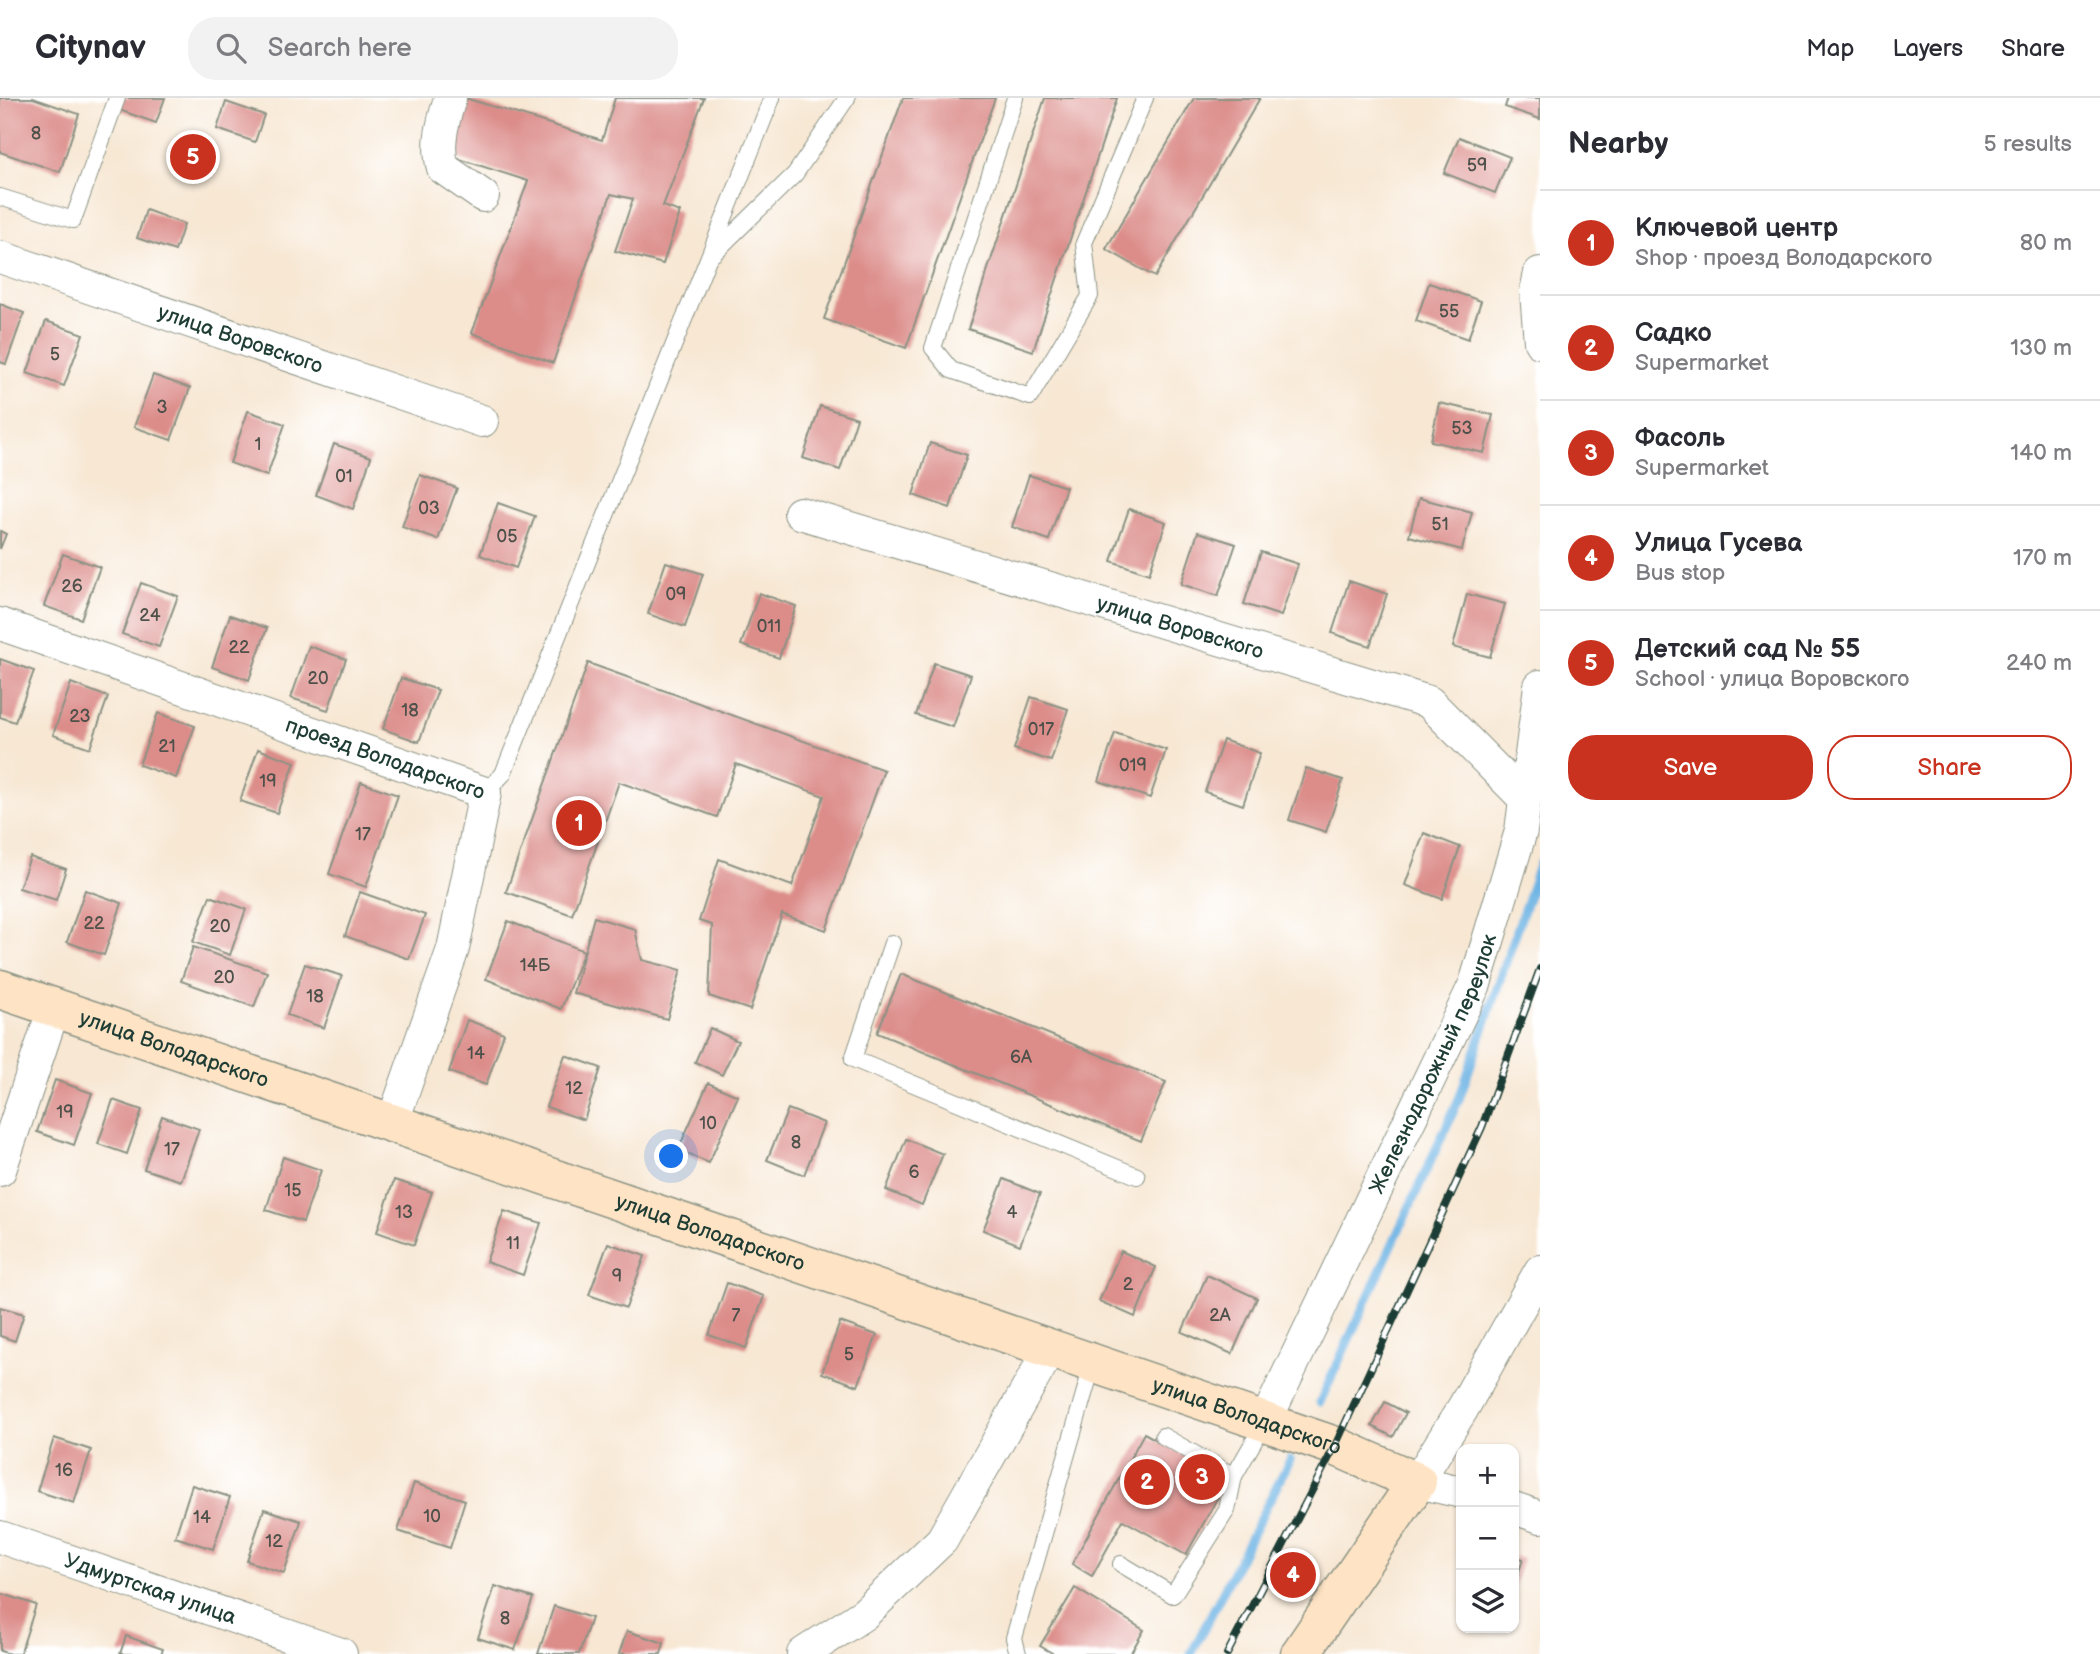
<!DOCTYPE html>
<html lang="en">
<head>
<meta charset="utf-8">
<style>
	body { margin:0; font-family:"Balsamiq Sans",sans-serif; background:#f2f2f3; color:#2b2b33 }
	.controls { position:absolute; right:21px; bottom:21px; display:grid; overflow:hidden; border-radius:14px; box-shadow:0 2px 5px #0004 }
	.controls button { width:63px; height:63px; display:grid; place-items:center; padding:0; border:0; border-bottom:2px solid #e1e1e2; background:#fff; color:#2b2b33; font:35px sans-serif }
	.you { position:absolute; left:672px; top:1059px; width:24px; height:24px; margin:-18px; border:5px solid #fff; border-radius:50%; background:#1a73e8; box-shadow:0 0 0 10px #1a73e833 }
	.badge { display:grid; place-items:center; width:46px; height:46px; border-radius:50%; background:#c8321e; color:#fff; font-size:23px; font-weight:700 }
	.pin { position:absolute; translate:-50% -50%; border:4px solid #fff; box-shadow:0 2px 7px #0006 }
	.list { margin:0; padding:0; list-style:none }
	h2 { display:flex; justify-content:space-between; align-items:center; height:91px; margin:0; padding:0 28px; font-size:30px }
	h2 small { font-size:23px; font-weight:400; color:#7c7c81 }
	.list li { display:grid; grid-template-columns:46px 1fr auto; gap:21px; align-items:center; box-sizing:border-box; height:105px; padding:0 28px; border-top:2px solid #e1e1e2 }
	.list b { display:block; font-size:26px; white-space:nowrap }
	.list p { margin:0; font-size:23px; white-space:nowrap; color:#7c7c81 }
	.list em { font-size:23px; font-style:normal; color:#7c7c81 }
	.actions { display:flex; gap:14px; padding:21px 28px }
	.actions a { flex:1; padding:16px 0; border:2px solid #c8321e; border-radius:28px; text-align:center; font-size:24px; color:#c8321e }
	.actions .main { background:#c8321e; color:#fff }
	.icon { flex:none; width:38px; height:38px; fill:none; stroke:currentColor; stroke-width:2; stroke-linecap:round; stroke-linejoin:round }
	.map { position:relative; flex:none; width:1540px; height:1556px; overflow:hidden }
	header { display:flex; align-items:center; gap:42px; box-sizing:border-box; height:98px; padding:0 35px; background:#fff; border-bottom:2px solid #e1e1e2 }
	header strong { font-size:33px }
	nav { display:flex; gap:38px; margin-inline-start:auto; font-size:24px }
	.search { width:490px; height:63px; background:#f2f2f3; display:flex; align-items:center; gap:18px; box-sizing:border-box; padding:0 24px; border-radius:28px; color:#7c7c81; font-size:26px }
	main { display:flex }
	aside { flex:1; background:#fff }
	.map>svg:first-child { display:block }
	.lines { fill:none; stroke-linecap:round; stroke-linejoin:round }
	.stream { stroke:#6db4e4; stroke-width:9 }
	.building { fill:#dc8d8a }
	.lane-casing { stroke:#8b9284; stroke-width:18 }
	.street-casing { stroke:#8b9284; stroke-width:34 }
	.secondary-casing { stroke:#8b9284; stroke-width:41 }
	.lane { stroke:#fff; stroke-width:16 }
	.street { stroke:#fff; stroke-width:32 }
	.secondary { stroke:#fee4c5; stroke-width:38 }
	.rail-casing { stroke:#1f3d34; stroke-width:8 }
	.rail { stroke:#fff; stroke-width:5; stroke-dasharray:16; stroke-linecap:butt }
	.labels { text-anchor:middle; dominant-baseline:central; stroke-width:5; stroke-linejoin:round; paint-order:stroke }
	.number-label { font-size:18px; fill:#4e514a }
	.street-label { font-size:21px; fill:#1f3d34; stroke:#fff }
</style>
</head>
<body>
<header>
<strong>Citynav</strong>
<div class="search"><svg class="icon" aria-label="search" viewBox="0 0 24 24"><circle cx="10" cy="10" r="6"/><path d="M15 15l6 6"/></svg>Search here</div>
<nav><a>Map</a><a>Layers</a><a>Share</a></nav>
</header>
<main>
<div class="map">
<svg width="1540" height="1556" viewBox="0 0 1540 1556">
	<rect width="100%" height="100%" fill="#fff"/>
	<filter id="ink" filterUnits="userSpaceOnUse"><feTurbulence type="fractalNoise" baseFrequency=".0143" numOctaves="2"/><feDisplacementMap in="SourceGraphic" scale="14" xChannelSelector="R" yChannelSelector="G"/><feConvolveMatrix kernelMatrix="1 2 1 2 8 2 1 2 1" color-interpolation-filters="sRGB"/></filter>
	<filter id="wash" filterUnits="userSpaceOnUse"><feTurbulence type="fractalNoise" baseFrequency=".00686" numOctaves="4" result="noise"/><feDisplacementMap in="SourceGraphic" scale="28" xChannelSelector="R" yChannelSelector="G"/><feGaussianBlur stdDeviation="1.57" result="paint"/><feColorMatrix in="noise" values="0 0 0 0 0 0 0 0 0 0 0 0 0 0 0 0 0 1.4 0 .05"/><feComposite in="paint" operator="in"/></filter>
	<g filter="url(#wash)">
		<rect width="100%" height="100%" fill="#f7e7d3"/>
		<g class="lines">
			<!-- stream -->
			<g class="stream">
				<polyline points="1320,1304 1459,1001 1540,765"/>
				<polyline points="1191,1556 1290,1362"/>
			</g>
		</g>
		<g id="blocks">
			<!-- building -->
			<g class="building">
				<polygon points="0,0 33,0 79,16 60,74 0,54"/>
				<polygon points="123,0 165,0 156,25 119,12"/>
				<polygon points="465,0 602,42 615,0 704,0 663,108 680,114 663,166 615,153 633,101 611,96 553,265 472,235 528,83 447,57"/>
				<polygon points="903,0 995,0 906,250 824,221"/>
				<polygon points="1045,0 1117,0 1033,253 968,231"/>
				<polygon points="1194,0 1260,0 1155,179 1106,151"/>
				<polygon points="1508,0 1540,0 1540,21 1505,9"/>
				<polygon points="226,4 264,17 255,44 217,31"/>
				<polygon points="1459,39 1510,59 1495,95 1444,75"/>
				<polygon points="146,112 184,126 175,153 137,140"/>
				<polygon points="1429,185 1481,203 1468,241 1416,223"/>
				<polygon points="0,206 24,215 6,266 0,264"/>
				<polygon points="46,223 83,236 64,288 27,275"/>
				<polygon points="153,277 190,290 171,342 134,329"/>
				<polygon points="1439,305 1493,317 1484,355 1431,343"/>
				<polygon points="820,308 857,320 840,372 803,360"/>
				<polygon points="248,313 285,326 267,378 230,365"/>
				<polygon points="930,345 967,357 950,410 913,397"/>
				<polygon points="334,346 371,359 353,411 316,397"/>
				<polygon points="420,377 457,390 438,442 402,429"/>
				<polygon points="1029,377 1066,389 1049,442 1012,429"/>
				<polygon points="1419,400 1472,414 1462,452 1409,438"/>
				<polygon points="498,405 535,418 516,470 480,457"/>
				<polygon points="1129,411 1166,424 1149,476 1111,463"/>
				<polygon points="0,433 6,436 0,451"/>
				<polygon points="1198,434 1236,446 1218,498 1181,486"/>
				<polygon points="1261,454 1298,466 1281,518 1244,506"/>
				<polygon points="63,456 100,469 81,521 44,508"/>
				<polygon points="666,464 703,476 685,529 648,516"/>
				<polygon points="1349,483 1387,496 1370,548 1332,535"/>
				<polygon points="141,485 178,498 159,549 122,536"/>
				<polygon points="759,495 796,508 779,560 741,547"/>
				<polygon points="1467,496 1505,506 1490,559 1453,549"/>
				<polygon points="230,517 267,530 249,582 212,569"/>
				<polygon points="309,548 346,561 328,612 291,600"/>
				<polygon points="0,561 34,573 15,624 0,619"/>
				<polygon points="588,565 884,672 826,832 782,816 750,912 709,898 712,827 699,823 719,761 792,788 824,698 736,666 717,719 619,684 572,817 506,794"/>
				<polygon points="934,565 971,577 953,629 916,617"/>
				<polygon points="401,580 438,592 419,644 383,631"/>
				<polygon points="71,585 108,599 90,650 53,637"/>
				<polygon points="1031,599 1068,611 1051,663 1014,651"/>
				<polygon points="158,615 195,628 176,680 139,667"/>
				<polygon points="1115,635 1166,652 1150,700 1099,683"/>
				<polygon points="1223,642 1260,655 1243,707 1205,694"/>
				<polygon points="258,651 295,664 277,715 240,703"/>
				<polygon points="1306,670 1343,682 1326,734 1289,722"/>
				<polygon points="361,684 398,697 366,789 329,776"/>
				<polygon points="1424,735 1460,749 1442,801 1405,787"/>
				<polygon points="30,759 66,771 56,802 19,790"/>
				<polygon points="85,792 122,805 104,857 67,844"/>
				<polygon points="360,794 425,817 409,861 345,838"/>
				<polygon points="210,798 246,811 230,857 193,844"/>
				<polygon points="594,819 635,831 642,862 681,872 667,921 573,895"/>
				<polygon points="508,823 584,853 561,911 486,881"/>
				<polygon points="193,849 267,874 254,909 181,883"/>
				<polygon points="305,866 342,878 324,930 287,917"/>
				<polygon points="901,876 1166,984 1141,1043 877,935"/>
				<polygon points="467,922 504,935 486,987 449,974"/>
				<polygon points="710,930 738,943 722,977 695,964"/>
				<polygon points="565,957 601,970 584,1022 546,1009"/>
				<polygon points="55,982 92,995 74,1047 37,1034"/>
				<polygon points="708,985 738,998 709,1065 678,1052"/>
				<polygon points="113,1002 142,1012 127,1056 98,1046"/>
				<polygon points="788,1011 824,1025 804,1077 767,1062"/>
				<polygon points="162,1018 199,1031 181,1083 144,1071"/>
				<polygon points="906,1041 943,1056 922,1107 886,1092"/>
				<polygon points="283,1059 321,1072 303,1124 266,1112"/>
				<polygon points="1004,1081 1040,1096 1020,1147 983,1132"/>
				<polygon points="394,1082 432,1094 414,1147 377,1134"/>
				<polygon points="504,1113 541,1125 523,1177 486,1164"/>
				<polygon points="608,1145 645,1158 626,1210 589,1197"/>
				<polygon points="1121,1153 1156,1169 1135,1219 1099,1203"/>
				<polygon points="1207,1177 1257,1200 1232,1256 1182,1234"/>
				<polygon points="727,1185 764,1198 746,1250 709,1237"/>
				<polygon points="0,1209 24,1216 15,1243 0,1238"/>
				<polygon points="840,1224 877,1237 858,1288 822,1275"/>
				<polygon points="1385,1304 1406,1315 1393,1339 1372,1328"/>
				<polygon points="1144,1335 1228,1381 1186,1457 1123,1422 1092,1478 1072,1466"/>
				<polygon points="54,1340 91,1352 74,1405 37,1393"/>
				<polygon points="414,1385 465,1402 450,1450 398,1433"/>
				<polygon points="192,1387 230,1399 213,1451 175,1439"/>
				<polygon points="264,1411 301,1423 284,1475 247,1463"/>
				<polygon points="1514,1458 1523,1461 1514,1489"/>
				<polygon points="495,1488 533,1500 515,1552 478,1540"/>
				<polygon points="1075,1490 1144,1532 1130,1556 1054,1556 1040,1548"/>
				<polygon points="0,1495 36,1507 20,1556 10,1556 0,1553"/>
				<polygon points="554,1508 591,1520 579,1556 538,1556"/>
				<polygon points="627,1533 664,1545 661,1556 619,1556"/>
				<polygon points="126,1538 163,1551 161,1556 120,1556"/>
			</g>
		</g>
	</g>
	<g filter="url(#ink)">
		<use href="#blocks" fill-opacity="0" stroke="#8b9284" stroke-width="2"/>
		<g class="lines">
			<!-- lane casing -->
			<g class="lane-casing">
				<g id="lane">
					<polyline points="1015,0 933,250 951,272 1030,299 1090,198 1084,145 1145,0"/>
					<polyline points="0,99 73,122 117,0"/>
					<polyline points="713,156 795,76 847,0"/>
					<polyline points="485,695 503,676 772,0"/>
					<polyline points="892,845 853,961 1137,1078"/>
					<polyline points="1163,1338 1234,1378 1265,1324"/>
					<polyline points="1121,1466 1173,1497 1227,1412 1234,1378"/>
					<polyline points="1018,1556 1014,1540 1093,1265"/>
				</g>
			</g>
			<!-- street casing -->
			<g class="street-casing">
				<g id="street">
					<path d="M 450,0 C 443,24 436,46 443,70 L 483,98"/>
					<path id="s1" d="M 0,159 L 482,323"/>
					<polyline points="1540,175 1536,194 1540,244"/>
					<path id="s2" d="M 800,415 L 1429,604 L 1525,701"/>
					<path id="s3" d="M 0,526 L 485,695 L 453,851 L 392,1026"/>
					<polyline points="0,1072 54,910"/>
					<path id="s4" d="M 1265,1324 L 1475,886 L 1521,733 L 1540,588"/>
					<polyline points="1461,1394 1417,1384 1463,1310 1540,1173"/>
					<polyline points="1514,1410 1540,1419"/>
					<path id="s5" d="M 0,1439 L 341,1556"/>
					<polyline points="803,1556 864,1516 942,1442 1050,1251"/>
				</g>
			</g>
			<!-- secondary casing -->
			<g class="secondary-casing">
				<g id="secondary">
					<path id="s6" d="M 0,891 L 1335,1348 L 1417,1384 L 1300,1556"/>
				</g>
			</g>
			<!-- lane -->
			<use href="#lane" class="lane"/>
			<!-- street -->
			<use href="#street" class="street"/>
			<!-- secondary -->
			<use href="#secondary" class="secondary"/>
			<!-- rail casing -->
			<g class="rail-casing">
				<polyline id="rail" points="1227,1556 1335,1348 1482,1029 1540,871"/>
			</g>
			<!-- rail -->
			<use href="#rail" class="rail"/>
		</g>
	</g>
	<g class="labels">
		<!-- number labels -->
		<g class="number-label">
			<text x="36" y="35">8</text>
			<text x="1477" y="67">59</text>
			<text x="1449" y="213">55</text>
			<text x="55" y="256">5</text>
			<text x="162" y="309">3</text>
			<text x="1462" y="330">53</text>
			<text x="258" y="346">1</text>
			<text x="344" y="378">01</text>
			<text x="429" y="410">03</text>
			<text x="1440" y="426">51</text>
			<text x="507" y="438">05</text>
			<text x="72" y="488">26</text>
			<text x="676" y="496">09</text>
			<text x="150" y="517">24</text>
			<text x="769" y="528">011</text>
			<text x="239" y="549">22</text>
			<text x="318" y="580">20</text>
			<text x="410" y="612">18</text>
			<text x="80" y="618">23</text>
			<text x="1041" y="631">017</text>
			<text x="167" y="648">21</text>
			<text x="1133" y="667">019</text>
			<text x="268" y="683">19</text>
			<text x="363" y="736">17</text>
			<text x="94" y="825">22</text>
			<text x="220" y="828">20</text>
			<text x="535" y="867">14Б</text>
			<text x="224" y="879">20</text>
			<text x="315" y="898">18</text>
			<text x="476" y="955">14</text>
			<text x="1021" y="959">6А</text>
			<text x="574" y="990">12</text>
			<text x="65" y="1014">19</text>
			<text x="708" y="1025">10</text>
			<text x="796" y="1044">8</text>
			<text x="172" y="1051">17</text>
			<text x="914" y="1074">6</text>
			<text x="293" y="1092">15</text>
			<text x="404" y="1114">13</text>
			<text x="1012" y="1114">4</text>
			<text x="513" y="1145">11</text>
			<text x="617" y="1178">9</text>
			<text x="1128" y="1186">2</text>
			<text x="736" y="1217">7</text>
			<text x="1220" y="1217">2А</text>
			<text x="849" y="1256">5</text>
			<text x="64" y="1372">16</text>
			<text x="432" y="1418">10</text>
			<text x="202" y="1419">14</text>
			<text x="274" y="1443">12</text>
			<text x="505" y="1520">8</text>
		</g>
		<!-- street labels -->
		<g class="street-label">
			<text stroke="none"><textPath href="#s1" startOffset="254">улица Воровского</textPath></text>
			<text stroke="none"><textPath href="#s2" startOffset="397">улица Воровского</textPath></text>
			<text stroke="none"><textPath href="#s3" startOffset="408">проезд Володарского</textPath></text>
			<text stroke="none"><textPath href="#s6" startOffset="184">улица Володарского</textPath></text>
			<text stroke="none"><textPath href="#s4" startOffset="396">Железнодорожный переулок</textPath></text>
			<text stroke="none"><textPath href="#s6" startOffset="751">улица Володарского</textPath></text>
			<text stroke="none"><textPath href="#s6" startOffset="1318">улица Володарского</textPath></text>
			<text stroke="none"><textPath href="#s5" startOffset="159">Удмуртская улица</textPath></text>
		</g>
	</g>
</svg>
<div class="controls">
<button>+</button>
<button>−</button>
<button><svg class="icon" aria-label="layers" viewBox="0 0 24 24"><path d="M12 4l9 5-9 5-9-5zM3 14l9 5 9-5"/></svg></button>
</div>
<div class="you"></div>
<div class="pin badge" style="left:579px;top:725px">1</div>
<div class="pin badge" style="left:1147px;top:1384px">2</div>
<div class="pin badge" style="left:1202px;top:1379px">3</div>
<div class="pin badge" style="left:1293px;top:1477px">4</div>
<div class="pin badge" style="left:193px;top:59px">5</div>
</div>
<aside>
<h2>Nearby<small>5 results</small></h2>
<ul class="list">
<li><span class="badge">1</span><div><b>Ключевой центр</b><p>Shop · проезд Володарского</p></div><em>80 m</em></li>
<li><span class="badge">2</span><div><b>Садко</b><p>Supermarket</p></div><em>130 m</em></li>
<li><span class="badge">3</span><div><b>Фасоль</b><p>Supermarket</p></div><em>140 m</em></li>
<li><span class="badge">4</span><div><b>Улица Гусева</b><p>Bus stop</p></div><em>170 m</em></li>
<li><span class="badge">5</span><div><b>Детский сад № 55</b><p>School · улица Воровского</p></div><em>240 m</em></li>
</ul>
<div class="actions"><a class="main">Save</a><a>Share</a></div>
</aside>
</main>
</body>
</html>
